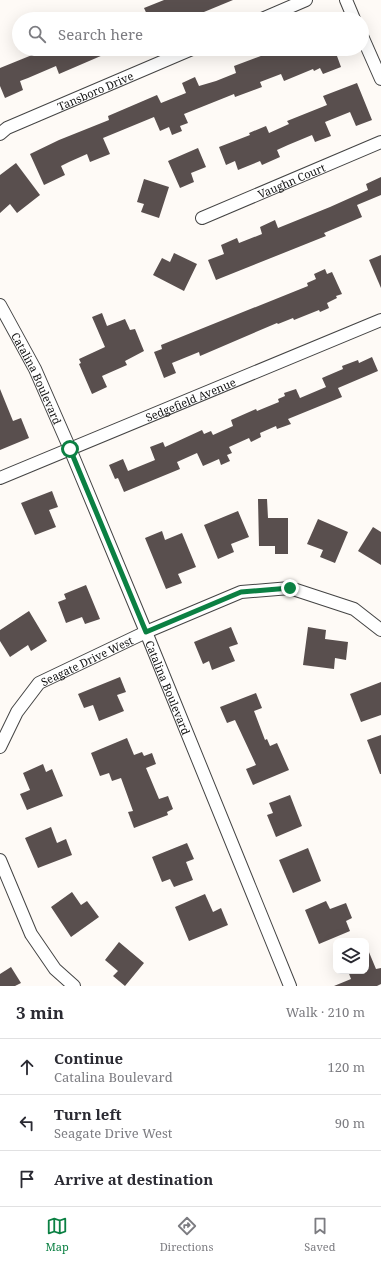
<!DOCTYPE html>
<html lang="en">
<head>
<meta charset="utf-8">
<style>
	body { margin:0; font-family:"Noto Serif",serif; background:#f2f2f3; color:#2b2b33 }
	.controls { position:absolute; right:12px; bottom:12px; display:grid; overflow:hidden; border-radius:8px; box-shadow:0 4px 16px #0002 }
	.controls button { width:36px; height:36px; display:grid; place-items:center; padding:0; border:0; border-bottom:1px solid #e1e1e2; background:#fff; color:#2b2b33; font:20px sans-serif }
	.stop { position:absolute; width:12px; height:12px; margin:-9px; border:3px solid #0b8043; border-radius:50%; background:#fff }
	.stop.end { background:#0b8043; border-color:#fff; box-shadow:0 1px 4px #0008 }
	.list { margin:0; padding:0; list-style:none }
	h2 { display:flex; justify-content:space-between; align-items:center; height:52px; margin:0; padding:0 16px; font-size:17px }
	h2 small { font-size:13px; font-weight:400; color:#7c7c81 }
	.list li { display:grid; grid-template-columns:26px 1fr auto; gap:12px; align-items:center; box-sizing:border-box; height:56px; padding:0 16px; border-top:1px solid #e1e1e2 }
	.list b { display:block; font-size:15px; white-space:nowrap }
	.list p { margin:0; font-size:13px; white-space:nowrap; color:#7c7c81 }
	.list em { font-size:13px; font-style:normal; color:#7c7c81 }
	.icon { flex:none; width:22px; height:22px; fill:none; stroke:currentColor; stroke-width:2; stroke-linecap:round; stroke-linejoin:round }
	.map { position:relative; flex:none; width:381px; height:986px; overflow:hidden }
	.search { position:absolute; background:#fff; box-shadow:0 4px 16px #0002; left:12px; right:12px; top:12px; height:44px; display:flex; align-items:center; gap:10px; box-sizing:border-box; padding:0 14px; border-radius:22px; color:#7c7c81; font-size:15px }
	.sheet { height:220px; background:#fff }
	nav { display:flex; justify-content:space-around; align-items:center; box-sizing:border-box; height:56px; border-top:1px solid #e1e1e2; background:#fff; font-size:11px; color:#7c7c81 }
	nav a { display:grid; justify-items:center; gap:2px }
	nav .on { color:#0b8043 }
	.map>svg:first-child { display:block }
	.building { fill:#594f4e }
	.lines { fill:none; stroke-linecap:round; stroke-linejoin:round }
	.minor-casing { stroke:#444; stroke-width:14 }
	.minor { stroke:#fff; stroke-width:12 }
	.route { stroke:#0b8043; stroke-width:5 }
	.labels { text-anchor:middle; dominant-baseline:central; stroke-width:4; stroke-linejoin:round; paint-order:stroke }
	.street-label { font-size:11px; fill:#111; stroke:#fff }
</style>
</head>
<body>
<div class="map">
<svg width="381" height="986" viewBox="0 0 381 986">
	<rect width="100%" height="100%" fill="#fefaf6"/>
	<!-- building -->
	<g class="building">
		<polygon points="164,0 233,0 187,19 149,19 144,8"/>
		<polygon points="30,49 117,49 59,74 56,66 28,78 20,81 23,90 5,98 0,86 0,68 32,55"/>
		<polygon points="280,49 354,49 337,56 341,67 323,74 320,68 314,71 313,69 284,81 281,74 260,82 262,87 235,97 234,94 184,114 188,123 180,126 182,131 172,135 169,127 160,131 154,117 103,138 110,154 90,162 87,154 69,162 61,166 65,175 44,185 30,154 59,140 109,120 108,116 157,95 161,103 186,93 182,83 195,77 199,86 216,81 236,73 234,66"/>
		<polygon points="357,83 372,120 356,126 350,112 325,122 331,136 315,142 312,135 288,145 277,150 280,157 262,165 260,161 238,170 235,161 226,165 219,147 250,135 249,133 266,126 269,133 289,124 287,121 327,105 323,96"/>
		<polygon points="198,148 206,167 191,173 194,182 180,188 168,161"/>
		<polygon points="16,163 40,195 17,213 10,204 0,213 0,175"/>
		<polygon points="381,177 381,195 357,205 362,217 324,233 326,236 216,280 208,260 224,254 221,245 237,238 239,243 262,234 260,227 275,220 278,228 330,207 368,190 366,184"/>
		<polygon points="144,179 169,187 159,218 141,212 144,204 137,202"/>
		<polygon points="174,253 197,264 184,291 153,275 162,258 170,262"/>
		<polygon points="381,255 381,288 369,260"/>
		<polygon points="325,269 327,274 332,272 342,294 336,296 337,298 327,303 329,308 320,312 319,310 294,320 293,318 278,324 277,323 200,356 199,352 172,363 176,373 164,378 154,352 162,349 161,345 308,286 307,283 316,279 314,274"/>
		<polygon points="102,313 107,326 125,319 130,330 135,329 144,351 125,361 127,365 102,376 107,387 92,394 79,364 81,363 79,359 105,347 92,317"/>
		<polygon points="372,357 378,371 338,388 342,397 288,419 291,424 277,429 276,426 260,433 261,437 251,442 249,438 229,447 232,453 227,455 230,461 221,465 219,459 203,466 197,453 177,462 180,469 124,492 118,478 115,479 109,465 123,459 128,471 155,460 150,447 163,442 165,447 202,430 204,434 211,431 213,435 233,426 231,420 256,409 257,411 279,402 278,399 285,396 284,393 296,389 300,398 326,387 322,378 343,369 342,366 358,360 359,363"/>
		<polygon points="0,389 13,421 21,418 29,438 0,450"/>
		<polygon points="52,491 58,507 49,510 56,527 35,535 21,503"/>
		<polygon points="258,499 267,499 268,518 288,518 288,554 275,554 275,546 259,546"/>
		<polygon points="238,511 249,537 231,544 234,552 218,559 204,525"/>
		<polygon points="318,519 348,532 335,563 320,557 323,550 307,544"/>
		<polygon points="373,527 381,532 381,565 358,551"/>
		<polygon points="162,531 165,540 182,533 196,567 178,574 182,583 166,589 145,538"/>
		<polygon points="86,585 100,619 85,624 82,617 66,623 58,602 66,599 64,594"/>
		<polygon points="29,611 47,641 31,651 28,645 10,657 0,641 0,630"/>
		<polygon points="231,627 238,644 229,647 235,661 212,670 209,661 203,664 194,642"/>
		<polygon points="308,627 326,630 325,639 348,642 346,660 335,658 334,669 303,665"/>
		<polygon points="120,677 126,692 117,695 124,711 99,721 93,705 84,708 78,694"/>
		<polygon points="381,682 381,715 361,722 350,694"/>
		<polygon points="256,693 262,708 254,711 265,740 267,739 270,746 277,743 289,770 253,785 246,769 256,765 235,720 227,723 220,707"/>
		<polygon points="381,735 381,774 380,774 367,740"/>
		<polygon points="127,738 134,755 142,752 144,756 152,753 156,764 146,768 159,799 168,796 173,809 167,812 168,815 134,828 128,812 133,811 121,778 112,781 109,773 100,776 91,753"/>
		<polygon points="43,764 46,772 52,769 63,796 27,810 20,794 30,790 23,773"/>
		<polygon points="290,795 302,826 276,837 267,815 273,813 269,803"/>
		<polygon points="51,827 57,843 66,839 72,855 38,868 25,838"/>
		<polygon points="187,843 194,859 186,862 193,880 174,887 170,879 162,882 152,857"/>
		<polygon points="308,848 321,881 293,893 279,860"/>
		<polygon points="72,892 81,905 87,901 99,917 71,937 51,907"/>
		<polygon points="205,894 213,912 221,908 228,925 189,941 175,907"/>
		<polygon points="326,901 330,909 346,903 352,918 346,921 350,931 319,944 305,910"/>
		<polygon points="119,942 144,963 125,986 113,976 118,971 105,960"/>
		<polygon points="366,945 376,969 381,968 381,984 377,986 334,986 351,979 348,971 366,971"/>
		<polygon points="11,967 21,983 15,986 0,986 0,974"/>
	</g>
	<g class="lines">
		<!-- minor casing -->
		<g class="minor-casing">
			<g id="minor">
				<polyline points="346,0 354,19"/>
				<polyline points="262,19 306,0"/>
				<polyline points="362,36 381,79"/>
				<path id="s1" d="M 0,134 L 7,128 L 192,49"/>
				<path id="s2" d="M 202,218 L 381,142"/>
				<path id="s3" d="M 0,305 L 35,369 L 70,449 L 146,632 L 290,986"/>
				<path id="s4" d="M 0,478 L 381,320"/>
				<path id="s5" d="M 0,747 L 17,712 L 39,683 L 146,632 L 241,592 L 290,588 L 354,609 L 381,630"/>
				<polyline points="0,860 31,934 55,969 74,986"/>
			</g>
		</g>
		<!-- minor -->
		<use href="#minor" class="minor"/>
	</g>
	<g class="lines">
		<!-- route -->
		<polyline class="route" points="70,449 146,632 241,592 290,588"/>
	</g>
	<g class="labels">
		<!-- street labels -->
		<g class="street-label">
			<text stroke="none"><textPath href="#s1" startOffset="105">Tansboro Drive</textPath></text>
			<text stroke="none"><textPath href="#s2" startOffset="97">Vaughn Court</textPath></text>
			<text stroke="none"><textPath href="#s3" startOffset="82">Catalina Boulevard</textPath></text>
			<text stroke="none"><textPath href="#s4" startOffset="206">Sedgefield Avenue</textPath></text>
			<text stroke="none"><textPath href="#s5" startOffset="128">Seagate Drive West</textPath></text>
			<text stroke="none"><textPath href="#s3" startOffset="418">Catalina Boulevard</textPath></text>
		</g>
	</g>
</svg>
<div class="controls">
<button><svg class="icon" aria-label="layers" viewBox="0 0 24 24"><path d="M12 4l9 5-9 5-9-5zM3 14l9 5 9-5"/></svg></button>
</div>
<div class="stop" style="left:70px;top:449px"></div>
<div class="stop end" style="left:290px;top:588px"></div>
<div class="search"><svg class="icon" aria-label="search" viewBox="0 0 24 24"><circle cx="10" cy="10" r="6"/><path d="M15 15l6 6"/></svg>Search here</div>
</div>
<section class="sheet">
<h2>3 min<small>Walk · 210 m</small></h2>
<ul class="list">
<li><svg class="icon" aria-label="ahead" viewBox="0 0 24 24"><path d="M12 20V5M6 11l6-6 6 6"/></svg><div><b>Continue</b><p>Catalina Boulevard</p></div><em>120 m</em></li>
<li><svg class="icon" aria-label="left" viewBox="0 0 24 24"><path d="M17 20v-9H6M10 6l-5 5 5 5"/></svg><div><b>Turn left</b><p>Seagate Drive West</p></div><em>90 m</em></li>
<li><svg class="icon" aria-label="arrive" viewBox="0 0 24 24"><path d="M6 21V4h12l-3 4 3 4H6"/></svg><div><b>Arrive at destination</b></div></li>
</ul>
</section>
<nav>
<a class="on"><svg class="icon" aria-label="map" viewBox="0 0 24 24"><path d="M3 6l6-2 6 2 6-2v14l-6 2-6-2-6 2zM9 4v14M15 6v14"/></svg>Map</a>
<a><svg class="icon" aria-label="directions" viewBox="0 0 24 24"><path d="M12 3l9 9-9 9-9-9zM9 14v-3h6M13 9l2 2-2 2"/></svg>Directions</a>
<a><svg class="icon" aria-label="saved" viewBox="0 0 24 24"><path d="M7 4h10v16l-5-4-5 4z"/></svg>Saved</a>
</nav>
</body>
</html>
